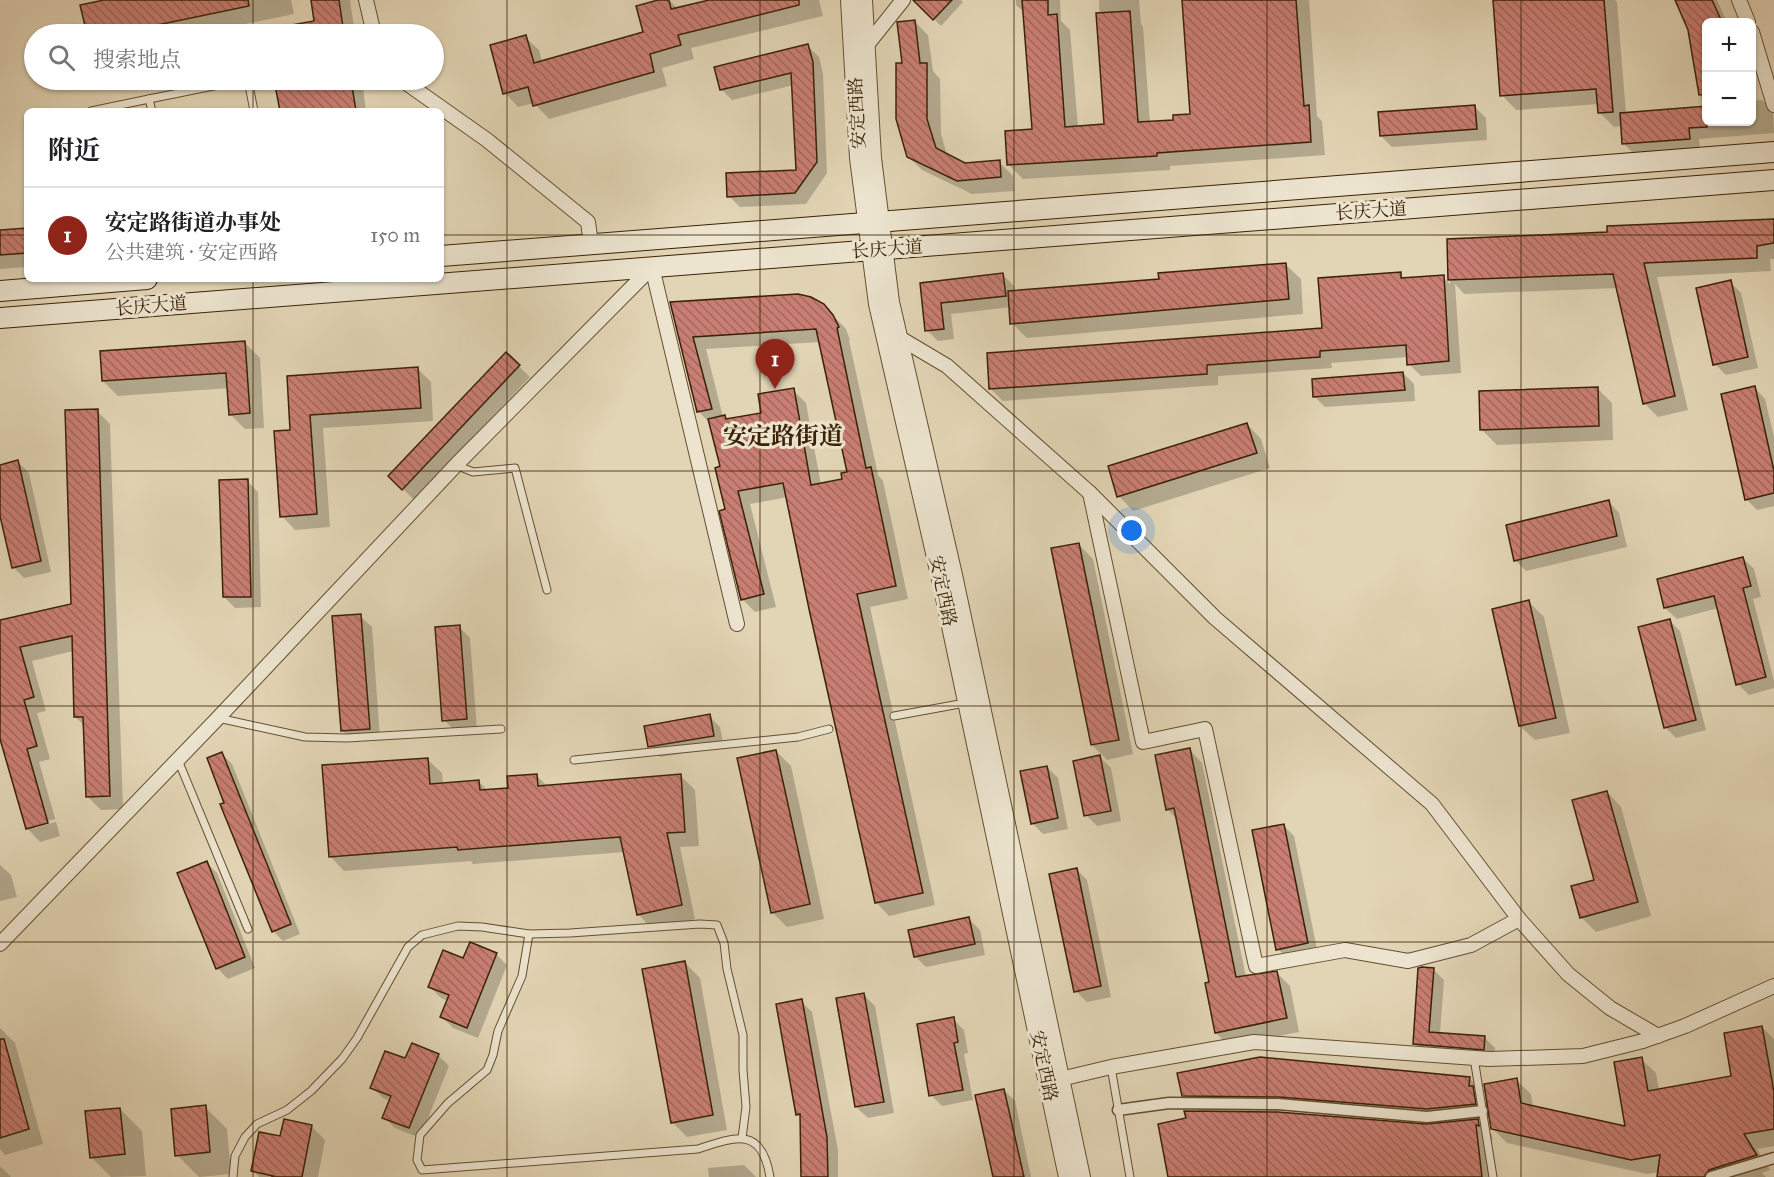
<!DOCTYPE html>
<html lang="zh">
<head>
<meta charset="utf-8">
<style>
	body { margin:0; font-family:"IM FELL Great Primer","Noto Serif SC",serif; background:#f2f2f2; color:#202124 }
	.controls { position:absolute; right:18px; top:18px; display:grid; overflow:hidden; border-radius:9px; box-shadow:0 2px 4px #0004 }
	.controls button { width:54px; height:54px; display:grid; place-items:center; padding:0; border:0; border-bottom:2px solid #e0e0e0; background:#fff; color:#202124; font:30px sans-serif }
	.you { position:absolute; left:1132px; top:531px; width:21px; height:21px; margin:-15px; border:4px solid #fff; border-radius:50%; background:#1a73e8; box-shadow:0 0 0 9px #1a73e833 }
	.badge { display:grid; place-items:center; width:39px; height:39px; border-radius:50%; background:#8f2418; color:#fff; font-size:20px; font-weight:700 }
	.pin { position:absolute; translate:-50% -50px; filter:drop-shadow(0 2px 3px #0008) }
	.pin::after { content:''; position:absolute; top:32px; width:21px; height:18px; background:inherit; clip-path:polygon(0 0,100% 0,50% 100%) }
	.list { margin:0; padding:0; list-style:none }
	h2 { display:flex; justify-content:space-between; align-items:center; height:78px; margin:0; padding:0 24px; font-size:26px }
	h2 small { font-size:20px; font-weight:400; color:#757577 }
	.list li { display:grid; grid-template-columns:39px 1fr auto; gap:18px; align-items:center; box-sizing:border-box; height:96px; padding:0 24px; border-top:2px solid #e0e0e0 }
	.list b { display:block; font-size:22px; white-space:nowrap }
	.list p { margin:0; font-size:20px; white-space:nowrap; color:#757577 }
	.list em { font-size:20px; font-style:normal; color:#757577 }
	.icon { flex:none; width:33px; height:33px; fill:none; stroke:currentColor; stroke-width:2; stroke-linecap:round; stroke-linejoin:round }
	.map { position:relative; flex:none; width:1774px; height:1177px; overflow:hidden }
	.search { position:absolute; background:#fff; box-shadow:0 2px 4px #0004; left:24px; top:24px; width:420px; height:66px; display:flex; align-items:center; gap:15px; box-sizing:border-box; padding:0 21px; border-radius:33px; color:#757577; font-size:22px }
	.panel { position:absolute; background:#fff; box-shadow:0 2px 4px #0004; left:24px; top:108px; width:420px; height:174px; border-radius:9px }
	.map>svg:first-child { display:block }
	.shadow { fill:#0003; fill-rule:evenodd }
	.building { fill:url(#building-back-hatch); stroke:#3b2206; stroke-width:1.5 }
	.lines { fill:none; stroke-linecap:round; stroke-linejoin:round }
	.service-casing { stroke:#654f32; stroke-width:9 }
	.pedestrian-casing { stroke:#654f32; stroke-width:13 }
	.minor-casing { stroke:#654f32; stroke-width:16 }
	.tertiary-casing { stroke:#654f32; stroke-width:20 }
	.secondary-casing { stroke:#3b2206; stroke-width:22 }
	.service { stroke:#ece4cf; stroke-width:7 }
	.pedestrian { stroke:#ece4cf; stroke-width:10 }
	.minor { stroke:#ece4cf; stroke-width:14 }
	.tertiary { stroke:#ece4cf; stroke-width:18 }
	.secondary { stroke:#ece4cf; stroke-width:20 }
	.grid { fill:none; stroke:#3b2206; stroke-width:1.5; stroke-opacity:0.55 }
	.labels { text-anchor:middle; dominant-baseline:central; stroke-width:6; stroke-linejoin:round; paint-order:stroke }
	.street-label { font-size:18px; fill:#3b2206; stroke:#ece4cf }
	.district-label { font-size:24px; font-weight:bold; fill:#3b2206; stroke:#ece4cf }
</style>
</head>
<body>
<div class="map">
<svg width="1774" height="1177" viewBox="0 0 1774 1177">
	<defs>
		<pattern id="building-back-hatch" width="6" height="6" patternUnits="userSpaceOnUse" patternTransform="scale(1.5)"><rect width="6" height="6" fill="#c97e73"/><path d="M-1 5l2 2M0 0l6 6M5-1l2 2" fill="none" stroke="#a4675c"/></pattern>
	</defs>
	<rect width="100%" height="100%" fill="#e2d5b5"/>
	<filter id="stains"><feTurbulence type="fractalNoise" baseFrequency=".00333" numOctaves="4"/><feColorMatrix values="0 0 0 0 .2 0 0 0 0 .09 0 0 0 0 .02 0 0 0 .5 -.17"/></filter>
	<radialGradient id="worn" r=".72"><stop offset=".6" stop-color="#630" stop-opacity="0"/><stop offset="1" stop-color="#630" stop-opacity=".3"/></radialGradient>
	<!-- shadow -->
	<g class="shadow">
		<polygon points="111,0 291,0 294,14 197,34 88,34 82,6"/>
		<polygon points="312,0 350,0 355,34 267,34 267,31 316,22"/>
		<polygon points="664,0 669,0 678,9 715,0 819,0 823,16 691,48 694,59 662,68 667,86 549,119 534,103 518,107 505,93 525,37 539,50 542,62 645,33"/>
		<polygon points="923,0 961,0 963,2 941,26 919,4"/>
		<polygon points="1016,0 1060,0 1061,21 1070,30 1078,128 1105,126 1099,0 1139,0 1141,24 1143,27 1150,123 1175,122 1192,115 1183,0 1309,0 1317,116 1322,121 1325,155 1170,166 1170,170 1023,179 1009,165 1033,130 1024,12 1016,5"/>
		<polygon points="1495,0 1615,0 1617,2 1626,114 1703,108 1690,30 1676,0 1717,0 1727,22 1706,22 1706,122 1752,122 1752,101 1762,100 1773,111 1774,133 1699,139 1700,149 1635,155 1624,144 1622,126 1614,127 1599,112 1599,104 1516,110 1502,95"/>
		<polygon points="914,21 928,35 933,71 940,79 941,134 947,155 965,164 999,162 1013,176 1014,191 972,194 922,170 908,156 904,65"/>
		<polygon points="808,46 819,57 823,74 827,173 806,204 740,207 729,196 798,171 794,85 732,100 721,89"/>
		<polygon points="276,80 362,80 366,111 281,111"/>
		<polygon points="1475,107 1486,118 1487,140 1392,147 1381,136"/>
		<polygon points="1774,220 1774,259 1770,259 1771,271 1657,277 1688,410 1658,417 1644,403 1618,288 1464,294 1455,284 1461,373 1421,376 1409,364 1408,357 1331,363 1332,368 1218,376 1218,385 1003,401 991,389 1323,330 1400,274 1406,280 1443,277 1450,284 1448,240 1609,234"/>
		<polygon points="27,229 27,267 0,269 0,231"/>
		<polygon points="1286,265 1301,279 1303,314 1027,338 1012,323 1011,307 951,314 954,339 938,341 927,330 921,284 1003,275 1014,286 1015,292 1160,280"/>
		<polygon points="1730,282 1741,293 1758,368 1726,375 1715,364"/>
		<path d="M 672,304 L 823,305 L 846,329 L 850,340 L 849,340 L 878,475 L 883,481 L 908,599 L 870,607 L 935,905 L 889,916 L 876,902 L 788,497 L 750,504 L 776,607 L 755,612 L 742,599 L 722,468 L 711,424 L 698,411 ZM 821,342 L 849,473 L 844,480 L 821,485 L 806,403 L 793,390 L 763,414 L 728,420 L 723,417 L 706,349 Z"/>
		<polygon points="245,343 260,358 264,428 245,429 230,414 229,388 118,396 103,381"/>
		<polygon points="506,354 530,377 414,500 390,476"/>
		<polygon points="418,369 431,382 433,421 323,428 330,527 295,530 282,516 292,432 288,378"/>
		<polygon points="1403,373 1414,384 1415,401 1325,407 1314,396"/>
		<polygon points="1754,387 1765,399 1774,437 1774,506 1757,510 1746,499"/>
		<polygon points="1597,388 1612,403 1613,440 1497,445 1482,430"/>
		<path d="M 97,411 L 110,424 L 123,809 L 101,810 L 88,797 L 85,726 L 75,717 L 73,651 L 32,661 L 46,711 L 37,713 L 50,759 L 39,762 L 60,836 L 40,842 L 27,828 L 0,733 L 0,622 L 72,606 ZM 55,819 L 56,822 L 34,828 L 34,825 Z"/>
		<polygon points="1247,424 1261,439 1270,468 1133,511 1119,496"/>
		<polygon points="18,462 29,473 51,572 24,578 13,567 0,509 0,466"/>
		<polygon points="247,481 258,492 261,607 235,608 224,597"/>
		<polygon points="1608,501 1619,513 1627,547 1526,571 1515,560"/>
		<polygon points="1078,544 1093,559 1133,754 1107,760 1092,745"/>
		<polygon points="1743,558 1754,569 1761,597 1753,599 1774,681 1774,688 1749,695 1738,684 1718,608 1677,619 1665,608"/>
		<polygon points="1529,602 1544,617 1570,733 1535,740 1520,726"/>
		<polygon points="360,616 372,627 380,739 353,742 342,730"/>
		<polygon points="1669,620 1680,631 1706,730 1676,738 1665,727"/>
		<polygon points="459,627 470,638 477,730 455,731 444,720"/>
		<polygon points="709,716 720,727 724,747 660,757 649,746"/>
		<polygon points="1189,749 1202,763 1246,977 1277,973 1290,986 1299,1032 1229,1046 1216,1033 1211,983 1178,820 1167,809"/>
		<polygon points="776,751 791,766 824,919 787,927 772,912"/>
		<polygon points="222,754 232,764 300,934 283,941 273,931 226,804"/>
		<polygon points="1100,757 1111,768 1121,821 1097,826 1086,815"/>
		<polygon points="427,759 442,773 443,784 478,781 488,791 510,789 536,775 547,786 681,776 695,790 699,846 680,847 695,919 652,929 638,914 624,852 473,864 471,861 344,871 330,856"/>
		<polygon points="1047,767 1058,778 1068,829 1043,834 1032,823"/>
		<polygon points="1607,792 1621,807 1651,916 1596,932 1581,917 1596,881"/>
		<polygon points="1283,825 1294,836 1318,954 1289,960 1278,949"/>
		<polygon points="206,862 217,873 255,968 228,979 217,968"/>
		<polygon points="0,865 11,875 17,897 0,901"/>
		<polygon points="1076,869 1087,880 1111,997 1087,1002 1076,991"/>
		<polygon points="969,919 980,930 985,955 926,967 915,956"/>
		<polygon points="496,954 507,965 478,1038 453,1028 442,1017 448,1001 441,998 430,987 464,960"/>
		<polygon points="685,963 700,978 727,1130 687,1137 672,1122"/>
		<polygon points="1433,969 1444,980 1440,1034 1484,1037 1495,1048 1494,1060 1426,1055 1415,1044"/>
		<polygon points="864,995 875,1006 894,1113 868,1118 856,1107"/>
		<polygon points="801,1001 812,1012 838,1150 838,1177 802,1177 801,1118 798,1114"/>
		<polygon points="953,1019 964,1030 968,1053 964,1054 973,1100 942,1106 931,1095"/>
		<path d="M 1762,1027 L 1774,1039 L 1774,1146 L 1757,1149 L 1770,1170 L 1762,1173 L 1766,1177 L 1659,1177 L 1659,1172 L 1647,1174 L 1507,1143 L 1492,1128 L 1491,1118 L 1477,1120 L 1492,1135 L 1493,1140 L 1490,1139 L 1494,1177 L 1170,1177 L 1188,1119 L 1200,1112 L 1183,1095 L 1469,1078 L 1484,1093 L 1484,1099 L 1489,1104 L 1516,1080 L 1531,1094 L 1533,1107 L 1627,1128 L 1641,1059 L 1656,1073 L 1659,1090 L 1733,1077 ZM 1278,1111 L 1294,1111 L 1438,1123 L 1426,1126 L 1278,1113 Z"/>
		<polygon points="0,1028 15,1043 43,1144 5,1155 0,1149"/>
		<polygon points="438,1055 449,1066 420,1138 395,1128 384,1117 390,1101 383,1098 372,1087 406,1060"/>
		<polygon points="1004,1090 1015,1101 1031,1177 995,1177"/>
		<polygon points="205,1107 227,1129 231,1174 199,1177 177,1155"/>
		<polygon points="120,1109 142,1131 146,1176 111,1177 91,1157"/>
		<polygon points="311,1126 325,1140 318,1177 259,1177 253,1171 282,1138"/>
		<polygon points="744,1165 756,1177 709,1177 708,1168"/>
		<polygon points="0,1166 11,1177 0,1177"/>
	</g>
	<!-- building -->
	<g class="building">
		<polygon points="104,0 248,0 249,6 114,34 87,34 80,5"/>
		<polygon points="311,0 339,0 344,34 281,34 280,27 314,21"/>
		<polygon points="658,0 669,0 671,9 709,0 799,0 799,5 678,35 681,45 650,54 654,72 533,106 528,87 503,94 490,45 526,35 534,63 643,32 636,6"/>
		<polygon points="913,0 952,0 933,20"/>
		<polygon points="1022,0 1048,0 1048,15 1057,14 1065,127 1104,124 1096,13 1130,11 1138,122 1173,120 1173,115 1190,114 1182,0 1296,0 1304,106 1309,105 1311,142 1157,153 1157,156 1007,165 1005,131 1032,129"/>
		<polygon points="1493,0 1604,0 1613,112 1598,113 1596,89 1500,96"/>
		<polygon points="1675,0 1712,0 1722,22 1707,22 1707,94 1699,95 1688,30"/>
		<polygon points="915,20 920,63 927,63 927,119 936,148 965,163 1000,160 1001,177 957,181 907,157 896,119 896,63 902,63 897,22"/>
		<polygon points="808,44 813,62 817,162 795,193 727,197 726,173 796,170 791,73 720,90 714,67"/>
		<polygon points="274,80 351,80 356,111 280,111"/>
		<polygon points="1475,105 1477,129 1380,136 1378,112"/>
		<polygon points="1707,106 1707,127 1689,128 1690,139 1622,144 1620,113"/>
		<polygon points="1774,219 1774,243 1757,246 1757,258 1644,263 1675,396 1643,404 1613,274 1448,280 1447,239 1607,232 1607,226"/>
		<polygon points="27,228 27,253 0,255 0,230"/>
		<polygon points="1286,263 1289,299 1010,324 1008,291 1159,279 1158,273"/>
		<polygon points="1401,272 1401,278 1444,275 1449,361 1407,365 1406,345 1320,351 1320,357 1207,365 1207,374 989,389 987,353 1322,328 1318,278"/>
		<polygon points="1003,273 1006,296 941,303 944,329 925,331 920,283"/>
		<polygon points="1731,280 1748,357 1713,365 1696,288"/>
		<polygon points="798,294 811,297 824,304 833,315 839,327 837,328 866,468 871,467 896,586 857,594 923,893 875,903 809,609 783,483 738,491 764,594 741,600 719,511 725,509 715,468 720,466 708,419 725,415 726,419 761,413 758,394 794,388 811,485 842,479 841,473 847,472 816,329 693,337 712,409 697,412 670,302"/>
		<polygon points="245,341 250,413 229,415 226,373 102,381 100,351"/>
		<polygon points="506,352 520,365 402,490 388,476"/>
		<polygon points="418,367 421,408 310,415 317,514 280,517 274,431 290,430 287,376"/>
		<polygon points="1403,372 1405,390 1313,397 1312,379"/>
		<polygon points="1755,386 1774,471 1774,493 1745,500 1721,394"/>
		<polygon points="1598,387 1599,426 1480,430 1479,391"/>
		<polygon points="98,409 110,796 86,797 83,717 74,717 72,636 20,647 34,697 24,700 37,746 27,749 48,823 26,829 0,739 0,620 71,604 65,410"/>
		<polygon points="1247,423 1257,453 1117,497 1108,466"/>
		<polygon points="18,460 41,561 12,568 0,516 0,465"/>
		<polygon points="248,479 251,597 223,597 219,480"/>
		<polygon points="1609,500 1617,536 1514,561 1506,525"/>
		<polygon points="1079,543 1119,740 1091,745 1051,548"/>
		<polygon points="1743,557 1751,586 1743,588 1766,677 1736,685 1714,596 1664,608 1657,579"/>
		<polygon points="1529,600 1556,718 1519,726 1492,609"/>
		<polygon points="361,614 370,729 341,731 332,616"/>
		<polygon points="1670,619 1696,720 1664,728 1638,627"/>
		<polygon points="460,625 467,719 442,721 435,627"/>
		<polygon points="710,714 714,736 648,747 644,726"/>
		<polygon points="1190,748 1236,977 1277,971 1287,1018 1215,1033 1205,983 1209,982 1174,808 1166,810 1155,755"/>
		<polygon points="776,750 810,904 771,913 737,758"/>
		<polygon points="222,752 291,924 272,932 220,804 224,803 207,758"/>
		<polygon points="1100,755 1111,811 1084,816 1073,761"/>
		<polygon points="428,758 430,784 479,780 480,790 508,788 507,776 537,774 538,786 681,774 685,832 667,833 682,905 637,915 620,837 458,850 457,847 329,857 322,765"/>
		<polygon points="1047,766 1058,818 1031,824 1020,771"/>
		<polygon points="1607,791 1638,902 1580,918 1571,886 1594,880 1572,800"/>
		<polygon points="1284,824 1308,943 1276,950 1252,830"/>
		<polygon points="207,861 245,957 216,969 177,873"/>
		<polygon points="1077,868 1101,986 1074,992 1049,874"/>
		<polygon points="969,917 975,944 914,957 908,930"/>
		<polygon points="470,942 497,953 467,1028 440,1017 449,995 428,987 443,950 463,958"/>
		<polygon points="685,961 713,1115 671,1123 642,969"/>
		<polygon points="1422,967 1434,968 1429,1032 1485,1036 1484,1050 1413,1044 1418,968"/>
		<polygon points="864,993 884,1102 855,1107 836,998"/>
		<polygon points="802,999 827,1137 828,1177 801,1177 800,1114 796,1115 776,1004"/>
		<polygon points="954,1017 958,1042 954,1043 963,1090 929,1096 917,1024"/>
		<polygon points="1762,1026 1774,1092 1774,1129 1744,1134 1757,1155 1709,1170 1704,1177 1657,1177 1660,1155 1631,1160 1491,1129 1484,1084 1517,1078 1521,1103 1625,1126 1614,1062 1642,1057 1648,1091 1731,1076 1724,1033"/>
		<polygon points="0,1039 4,1039 29,1129 0,1138"/>
		<polygon points="412,1043 439,1054 409,1128 382,1118 391,1096 370,1088 385,1051 405,1058"/>
		<polygon points="1260,1057 1470,1077 1469,1086 1473,1086 1476,1104 1427,1109 1279,1097 1182,1096 1177,1073"/>
		<polygon points="1004,1089 1024,1177 993,1177 975,1095"/>
		<polygon points="206,1105 210,1152 175,1156 171,1109"/>
		<polygon points="120,1108 125,1154 90,1158 85,1111"/>
		<polygon points="1184,1111 1278,1112 1426,1124 1478,1119 1479,1126 1476,1125 1482,1177 1168,1177 1158,1124 1186,1118"/>
		<polygon points="284,1119 312,1125 302,1177 272,1177 273,1176 251,1171 259,1132 280,1136"/>
	</g>
	<g class="lines">
		<!-- service casing -->
		<g class="service-casing">
			<g id="service">
				<polyline points="248,80 254,111"/>
				<polyline points="149,99 243,80"/>
				<polyline points="91,111 149,99 152,111"/>
				<polyline points="456,465 473,472 515,468 547,590"/>
				<polyline points="894,716 965,703"/>
				<polyline points="218,718 305,737 347,738 501,729"/>
				<polyline points="178,760 248,929"/>
				<polyline points="574,760 798,737 829,729"/>
				<path d="M 529,934 L 522,976 L 498,1031 L 493,1055 L 487,1070 L 448,1103 L 420,1135 L 417,1160 L 422,1170 L 698,1149 C 737,1136 762,1127 770,1177"/>
				<polyline points="1474,1058 1493,1177"/>
				<polyline points="1111,1067 1130,1177"/>
				<polyline points="233,1177 235,1156 245,1137 257,1124 287,1110 311,1091 342,1059 357,1038 408,947 422,935 458,926 482,927 529,934 570,933 700,924 717,925 724,943 727,969 743,1035 743,1070 746,1107 742,1138"/>
			</g>
		</g>
		<!-- pedestrian casing -->
		<g class="pedestrian-casing">
			<g id="pedestrian">
				<polyline points="1118,1110 1169,1103 1278,1104 1427,1117 1482,1111"/>
				<polyline points="1711,1177 1774,1158"/>
			</g>
		</g>
		<!-- minor casing -->
		<g class="minor-casing">
			<g id="minor">
				<polyline points="366,0 374,34"/>
				<polyline points="1739,0 1748,22"/>
				<polyline points="1752,32 1774,105"/>
				<polyline points="863,50 903,0"/>
				<polyline points="402,80 487,140 588,222 591,244"/>
				<polyline points="652,267 737,624"/>
				<polyline points="893,334 947,366 1090,493 1215,618 1432,804 1519,919 1568,974 1610,1008 1658,1036"/>
				<polyline points="1090,493 1143,742 1205,729 1256,966 1345,950 1408,961 1471,945 1519,919"/>
				<polyline points="0,944 218,718 456,465 652,267"/>
				<polyline points="1052,1081 1111,1067 1254,1042 1489,1059 1583,1056 1643,1041 1685,1026 1774,986"/>
			</g>
		</g>
		<!-- tertiary casing -->
		<g class="tertiary-casing">
			<g id="tertiary">
				<polyline points="850,0 859,158 878,304 941,579 1068,1177"/>
				<polyline points="863,0 872,158 890,302 953,575 1081,1177"/>
			</g>
		</g>
		<!-- secondary casing -->
		<g class="secondary-casing">
			<g id="secondary">
				<polyline points="441,256 1774,152"/>
				<polyline points="0,291 147,279"/>
				<polyline points="0,318 1774,180"/>
			</g>
		</g>
		<!-- service -->
		<use href="#service" class="service"/>
		<!-- pedestrian -->
		<use href="#pedestrian" class="pedestrian"/>
		<!-- minor -->
		<use href="#minor" class="minor"/>
		<!-- tertiary -->
		<use href="#tertiary" class="tertiary"/>
		<!-- secondary -->
		<use href="#secondary" class="secondary"/>
	</g>
	<!-- grid -->
	<path class="grid" d="M 253,0 L 253,34M 507,0 L 507,1177M 760,0 L 760,1177M 1014,0 L 1014,1177M 1267,0 L 1267,1177M 1521,0 L 1521,1177M 253,80 L 253,111M 0,235 L 27,235M 441,235 L 1774,235M 253,279 L 253,1177M 0,471 L 1774,471M 0,706 L 1774,706M 0,942 L 1774,942"/>
	<g class="labels">
		<!-- street labels -->
		<g class="street-label">
			<text transform="translate(857 113) rotate(-93)">安定西路</text>
			<text transform="translate(1371 211) rotate(-4)">长庆大道</text>
			<text transform="translate(887 249) rotate(-4)">长庆大道</text>
			<text transform="translate(151 306) rotate(-5)">长庆大道</text>
			<text transform="translate(943 591) rotate(78)">安定西路</text>
			<text transform="translate(1044 1066) rotate(78)">安定西路</text>
		</g>
		<!-- district labels -->
		<g class="district-label">
			<text x="783" y="436">安定路街道</text>
		</g>
	</g>
	<rect width="100%" height="100%" filter="url(#stains)"/>
	<rect width="100%" height="100%" fill="url(#worn)"/>
</svg>
<div class="controls">
<button>+</button>
<button>−</button>
</div>
<div class="you"></div>
<div class="pin badge" style="left:775px;top:389px">1</div>
<div class="search"><svg class="icon" aria-label="search" viewBox="0 0 24 24"><circle cx="10" cy="10" r="6"/><path d="M15 15l6 6"/></svg>搜索地点</div>
<section class="panel">
<h2>附近<small></small></h2>
<ul class="list">
<li><span class="badge">1</span><div><b>安定路街道办事处</b><p>公共建筑 · 安定西路</p></div><em>150 m</em></li>
</ul>
</section>
</div>
</body>
</html>
